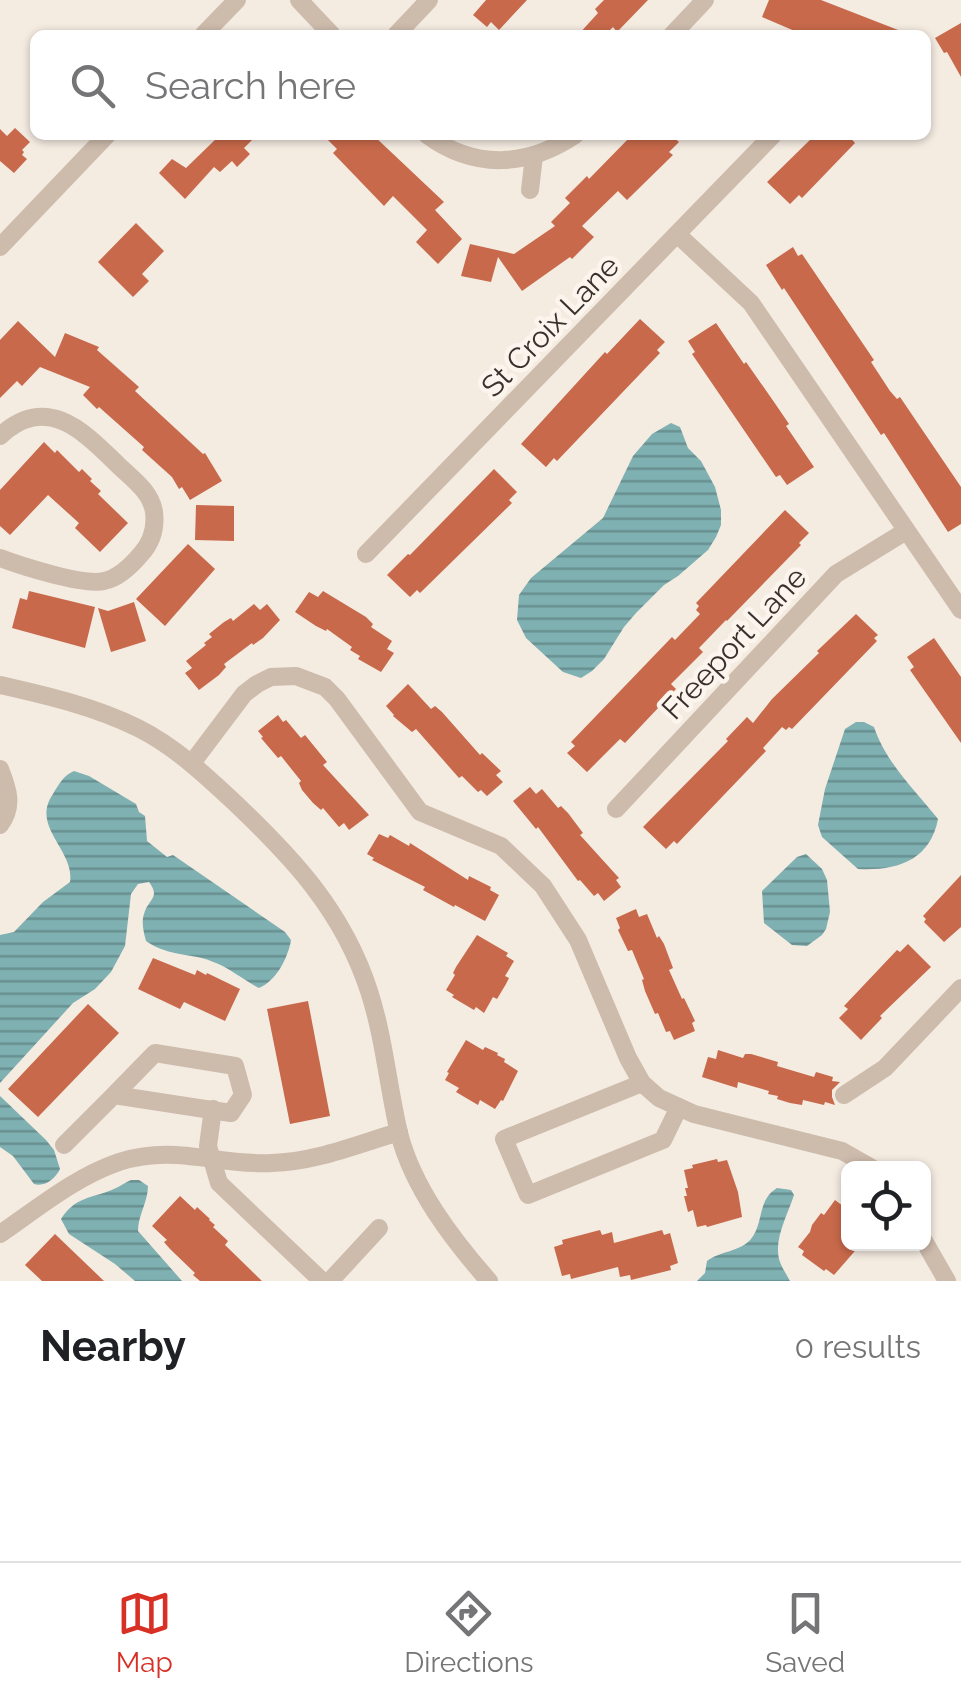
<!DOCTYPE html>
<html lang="en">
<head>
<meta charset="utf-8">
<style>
	body { margin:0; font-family:Raleway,sans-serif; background:#f6f6f6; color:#202124 }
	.controls { position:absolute; right:30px; bottom:30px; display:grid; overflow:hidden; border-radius:15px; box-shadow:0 2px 8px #0004 }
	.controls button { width:90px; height:90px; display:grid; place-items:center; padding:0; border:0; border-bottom:2px solid #e0e0e0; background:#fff; color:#202124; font:50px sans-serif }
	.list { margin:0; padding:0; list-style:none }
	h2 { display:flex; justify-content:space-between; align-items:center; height:130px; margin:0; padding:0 40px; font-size:42px }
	h2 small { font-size:32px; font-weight:400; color:#757577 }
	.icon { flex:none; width:55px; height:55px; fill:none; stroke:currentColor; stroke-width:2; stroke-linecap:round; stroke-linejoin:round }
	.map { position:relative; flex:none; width:961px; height:1281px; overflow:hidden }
	.search { position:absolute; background:#fff; box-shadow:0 2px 8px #0004; left:30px; right:30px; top:30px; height:110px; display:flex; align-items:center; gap:25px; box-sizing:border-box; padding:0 35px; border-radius:15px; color:#757577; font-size:38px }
	.sheet { height:280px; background:#fff }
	nav { display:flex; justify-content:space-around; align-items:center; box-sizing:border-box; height:140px; border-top:2px solid #e0e0e0; background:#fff; font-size:28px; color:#757577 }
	nav a { display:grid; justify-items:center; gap:5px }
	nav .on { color:#d93025 }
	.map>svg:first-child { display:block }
	.water { fill:url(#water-rules) }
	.building { fill:#c8694b }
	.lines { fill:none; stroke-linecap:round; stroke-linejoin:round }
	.minor { stroke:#cdbbac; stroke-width:18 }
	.labels { text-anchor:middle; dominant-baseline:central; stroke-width:9; stroke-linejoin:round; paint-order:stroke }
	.street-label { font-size:30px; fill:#3b302b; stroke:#fbf5ee }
</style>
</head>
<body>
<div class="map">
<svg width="961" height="1281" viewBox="0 0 961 1281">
	<defs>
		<pattern id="water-rules" width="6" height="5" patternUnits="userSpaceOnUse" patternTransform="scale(2.5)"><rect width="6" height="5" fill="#7fb0b2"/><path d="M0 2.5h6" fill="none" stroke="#699091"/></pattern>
	</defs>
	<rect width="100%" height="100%" fill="#f4ebe1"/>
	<!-- water -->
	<g class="water">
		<polygon points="671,423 680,427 688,448 701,461 715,487 721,510 721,525 716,537 708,550 678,576 664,585 636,613 624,627 604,659 592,671 581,678 563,672 526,638 517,620 519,595 531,578 603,518 633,456 652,434"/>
		<path d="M 856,722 L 864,722 L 874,727 C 886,763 915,790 938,819 C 930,861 896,871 858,869 L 822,837 L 818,825 L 825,789 L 845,729 Z"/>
		<path d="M 74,771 L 89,776 L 136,804 L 139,812 L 145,816 L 147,841 L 167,857 L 173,855 L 285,932 L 291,940 C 288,958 276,981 259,988 C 245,981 231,969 216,963 C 192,952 171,958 146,941 C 144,933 141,923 144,914 C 148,899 161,898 149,882 L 138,884 L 131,894 L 125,946 L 111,972 L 95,989 L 73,1003 L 0,1083 L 0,935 L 14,932 L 43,902 L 70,882 C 75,850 30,827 53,794 C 59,784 63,776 74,771 Z"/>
		<polygon points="806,854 822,869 827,880 830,912 826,929 822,935 807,946 792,945 764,923 762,891 797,857"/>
		<path d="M 0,1096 L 46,1140 L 54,1150 L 60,1169 C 55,1179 45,1187 34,1184 L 13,1156 L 0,1147 Z"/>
		<path d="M 131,1180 L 139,1180 L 148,1186 C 148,1202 138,1215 138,1231 L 182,1281 L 135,1281 L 115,1264 L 69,1234 L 61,1219 C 75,1198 87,1199 109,1191 C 116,1189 124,1183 131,1180 Z"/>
		<path d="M 777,1188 L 791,1190 L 794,1195 C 788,1214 774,1238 779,1259 C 781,1266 786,1274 790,1281 L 697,1281 L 705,1273 L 707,1261 C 720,1251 740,1252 751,1239 C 764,1223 757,1200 777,1188 Z"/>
	</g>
	<!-- building -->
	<g class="building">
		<polygon points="486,0 527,0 499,30 491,22 487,27 473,15"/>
		<polygon points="604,0 648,0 617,32 613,27 605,35 578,35 598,13 595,9"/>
		<polygon points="769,0 821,0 911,35 804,35 762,17"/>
		<polygon points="961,23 961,77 947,52 944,53 935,38"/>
		<polygon points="15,128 30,142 22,150 24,152 22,155 27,159 14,173 0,161 0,129 7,136"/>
		<polygon points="220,135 257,135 244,148 250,154 237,167 232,161 220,172 214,167 185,199 159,173 172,159 186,168"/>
		<polygon points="323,135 373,135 444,202 435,210 462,239 438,264 416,242 427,230 393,196 384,206 333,153 337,149"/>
		<polygon points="632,135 671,135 679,142 669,152 673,155 627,200 618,191 582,226 594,237 572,259 570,257 522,291 498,257 491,282 461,276 470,244 514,254 555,226 551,222 570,203 565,198 587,176 589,179"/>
		<polygon points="815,135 848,135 855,143 802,198 799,195 790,204 767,182"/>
		<polygon points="136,223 164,251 142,274 149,281 133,297 98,262"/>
		<polygon points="793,247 798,256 802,254 874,360 871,362 890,391 897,399 900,397 961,487 961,524 948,532 884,433 881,435 784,288 782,290 766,265"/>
		<polygon points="640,319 665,342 657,350 660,353 557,461 554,458 546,467 521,444 605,352 607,354"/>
		<polygon points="18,321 55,357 65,333 99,347 97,350 139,387 135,391 203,454 205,453 222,481 190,500 182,487 179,489 172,477 142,450 144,447 99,407 97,409 83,395 90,387 40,367 22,386 17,381 0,398 0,340"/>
		<polygon points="716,323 744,364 746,362 774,402 789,424 786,426 814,467 787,485 780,475 776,477 692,354 695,352 688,341"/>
		<polygon points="44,442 55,453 57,450 79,472 82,469 92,479 90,481 101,491 98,494 128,523 100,552 75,528 79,523 48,495 10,535 0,526 0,490"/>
		<polygon points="494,469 517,492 509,500 512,503 420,593 417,590 410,597 387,575 408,554 410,555"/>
		<polygon points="196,505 234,506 234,541 195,540"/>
		<polygon points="785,510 809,533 799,543 801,545 727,621 726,620 699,648 703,652 671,684 676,689 625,743 620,739 587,772 567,753 575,746 571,742 672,637 675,640 700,614 696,610 699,606 696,603"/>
		<polygon points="188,544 215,569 165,626 136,599"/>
		<polygon points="29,591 95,607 85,648 12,628 20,598 27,600"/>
		<polygon points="323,591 366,617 373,624 371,627 392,641 387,649 394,653 381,672 358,659 360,656 350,650 352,647 327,629 326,631 316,626 295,612 309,592 318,597"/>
		<polygon points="134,602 146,641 111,652 98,608 108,611"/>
		<polygon points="254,604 260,610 267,604 280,620 263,638 253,645 252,643 224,664 226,667 219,675 199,690 185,673 192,668 186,661 206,645 204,643 212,637 209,634 224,622 231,618 233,621"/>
		<polygon points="856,614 878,635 874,638 877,641 792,729 789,727 786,730 782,727 763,748 766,751 677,844 674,841 666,849 643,827 728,741 726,739 747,717 753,723 772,699 819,653 817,651"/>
		<polygon points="934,638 961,677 961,743 910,670 914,667 907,657"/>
		<polygon points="408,684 431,709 435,706 442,712 480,755 482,753 501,771 496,775 503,782 487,796 481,790 478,792 462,776 459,778 416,729 412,732 393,716 394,715 386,706"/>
		<polygon points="278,715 283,722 286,720 301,738 305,735 327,762 323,765 369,815 349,830 344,823 339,827 323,808 321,810 313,803 302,790 299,783 301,781 281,756 278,758 261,738 263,737 258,731"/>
		<polygon points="530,787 536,794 542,789 558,808 561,806 568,813 583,833 580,835 619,878 616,880 621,887 604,901 598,893 594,896 580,880 578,881 538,827 536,829 513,801"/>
		<polygon points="379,834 388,838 390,835 409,846 410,843 468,880 469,876 491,887 490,890 499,895 485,921 455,905 454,907 423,890 425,887 372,860 374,858 367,854"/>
		<polygon points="961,875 961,927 944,942 924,922 926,919 923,916"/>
		<polygon points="636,909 639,917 647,914 657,938 659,936 664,944 673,968 669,970 682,999 684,998 695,1021 692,1023 695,1031 674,1040 670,1031 666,1032 658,1013 655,1014 645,991 642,980 644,979 632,950 628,951 618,930 620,928 616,918"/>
		<polygon points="477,935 508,953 506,956 514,961 505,976 509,978 506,984 497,999 493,997 484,1013 476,1007 474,1010 452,997 454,995 446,990 455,975 453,973 456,967"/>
		<polygon points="908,944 931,967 880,1016 882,1018 861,1040 839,1018 848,1009 844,1006 897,950 900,952"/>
		<polygon points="153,958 195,975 197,970 206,975 207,973 240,989 225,1021 184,1002 180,1009 138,989"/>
		<polygon points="308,1001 330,1116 290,1124 267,1009"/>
		<polygon points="88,1004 119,1033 38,1117 8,1089"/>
		<polygon points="466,1040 483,1050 485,1047 498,1053 497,1055 505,1059 504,1062 518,1071 503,1101 501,1100 495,1109 480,1100 478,1105 456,1092 459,1088 445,1080 449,1073 447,1072"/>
		<polygon points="718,1050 743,1058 745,1054 751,1054 778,1062 777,1066 814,1077 816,1072 833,1077 832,1081 840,1082 832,1090 832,1097 835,1105 825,1102 824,1105 803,1100 802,1105 790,1103 777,1099 778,1096 768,1094 769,1091 738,1082 737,1088 702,1077 708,1057 716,1059"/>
		<polygon points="717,1159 718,1162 727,1160 738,1192 742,1217 707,1227 706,1225 697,1227 693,1210 688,1212 684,1196 687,1196 685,1188 688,1188 684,1170 693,1168 692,1165"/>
		<polygon points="180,1196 195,1210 197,1207 210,1219 209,1220 215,1225 213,1227 228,1241 225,1245 262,1281 200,1281 193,1275 195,1273 170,1249 164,1242 167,1240 152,1226"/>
		<polygon points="835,1200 848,1210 848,1244 861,1244 834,1275 826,1269 824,1271 802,1255 804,1251 798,1247 810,1232 812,1225 821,1213 824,1215"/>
		<polygon points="600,1230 602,1235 612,1232 614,1243 662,1230 664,1235 670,1233 678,1263 670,1266 671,1270 631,1280 630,1275 620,1277 618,1267 571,1279 570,1274 562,1276 554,1247 563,1244 562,1240"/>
		<polygon points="55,1234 104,1281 42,1281 25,1265"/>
	</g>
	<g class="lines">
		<!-- minor -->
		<g class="minor">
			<polyline points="299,0 332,35"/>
			<polyline points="203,35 237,0"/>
			<polyline points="396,35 429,0"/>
			<polyline points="672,35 705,0"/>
			<path d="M 427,135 C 475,170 527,167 575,135"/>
			<polyline points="530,190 534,156"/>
			<polyline points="677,234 751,303 961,610"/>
			<polyline points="0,247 107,135"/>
			<path d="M 0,436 C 47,393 83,431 117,464 C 131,478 151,491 154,512 C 156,528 151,543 141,554 C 131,566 119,578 104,581 C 84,586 21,566 0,558"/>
			<polyline points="366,554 773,135"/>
			<path d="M 0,685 C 48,696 93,706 138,728 C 174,746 204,774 234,802 C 293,858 343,911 369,991 C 384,1037 388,1086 399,1133 C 413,1188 452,1239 489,1281"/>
			<polyline points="192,763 244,694 257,684 271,677 296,676 325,687 337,699 420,812 501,846 543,886 578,940 628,1058 642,1083 659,1098 694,1114 842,1151 872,1168"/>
			<path d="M 0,769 C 8,789 14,806 0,825"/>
			<polyline points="616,809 836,574 906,531"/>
			<polyline points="642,1083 504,1139 528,1195 663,1140 679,1107"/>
			<polyline points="844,1095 885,1068 961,988"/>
			<polyline points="213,1109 208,1146 219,1183 322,1281"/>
			<polyline points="64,1145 114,1095 231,1113 243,1095 235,1066 155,1053 114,1095"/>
			<path d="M 0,1234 C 38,1208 75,1177 119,1162 C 176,1144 217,1166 272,1163 C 315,1162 358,1144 399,1132"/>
			<polyline points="924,1241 947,1281"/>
			<polyline points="330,1281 379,1228"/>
		</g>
	</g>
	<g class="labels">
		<!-- street labels -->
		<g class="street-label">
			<text transform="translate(550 326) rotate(-46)">St Croix Lane</text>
			<text transform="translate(734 643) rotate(-47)">Freeport Lane</text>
		</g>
	</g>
</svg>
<div class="controls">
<button><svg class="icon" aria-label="locate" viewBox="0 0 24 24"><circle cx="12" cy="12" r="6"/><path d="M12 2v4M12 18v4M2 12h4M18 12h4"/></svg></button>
</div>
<div class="search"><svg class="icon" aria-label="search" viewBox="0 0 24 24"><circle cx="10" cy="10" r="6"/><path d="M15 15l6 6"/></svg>Search here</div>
</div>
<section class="sheet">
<h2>Nearby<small>0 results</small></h2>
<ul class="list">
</ul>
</section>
<nav>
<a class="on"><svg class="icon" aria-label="map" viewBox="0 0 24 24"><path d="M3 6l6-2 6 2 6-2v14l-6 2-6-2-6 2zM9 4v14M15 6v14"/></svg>Map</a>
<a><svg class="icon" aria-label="directions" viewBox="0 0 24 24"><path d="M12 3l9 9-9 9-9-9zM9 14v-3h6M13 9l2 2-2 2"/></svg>Directions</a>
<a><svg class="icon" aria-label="saved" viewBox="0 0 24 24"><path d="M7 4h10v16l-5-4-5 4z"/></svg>Saved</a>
</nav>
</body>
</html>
